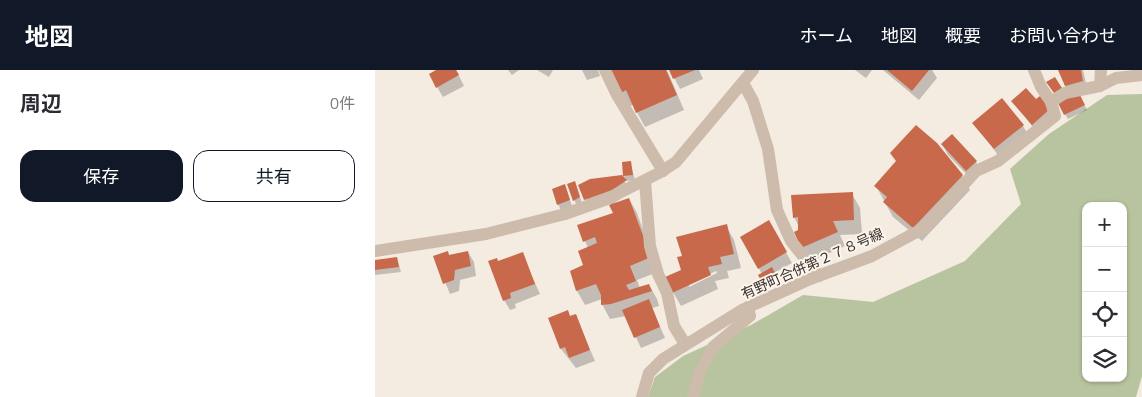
<!DOCTYPE html>
<html lang="ja">
<head>
<meta charset="utf-8">
<style>
	body { margin:0; font-family:"Titillium Web","Noto Sans JP",sans-serif; background:#f2f2f3; color:#2b2b33 }
	.controls { position:absolute; right:15px; bottom:15px; display:grid; overflow:hidden; border-radius:10px; box-shadow:0 1px 4px #0004 }
	.controls button { width:45px; height:45px; display:grid; place-items:center; padding:0; border:0; border-bottom:1px solid #e1e1e2; background:#fff; color:#2b2b33; font:25px sans-serif }
	.list { margin:0; padding:0; list-style:none }
	h2 { display:flex; justify-content:space-between; align-items:center; height:65px; margin:0; padding:0 20px; font-size:21px }
	h2 small { font-size:16px; font-weight:400; color:#7c7c81 }
	.actions { display:flex; gap:10px; padding:15px 20px }
	.actions a { flex:1; padding:11px 0; border:1px solid #111827; border-radius:15px; text-align:center; font-size:18px; color:#111827 }
	.actions .main { background:#111827; color:#fff }
	.icon { flex:none; width:28px; height:28px; fill:none; stroke:currentColor; stroke-width:2; stroke-linecap:round; stroke-linejoin:round }
	.map { position:relative; flex:none; width:767px; height:327px; overflow:hidden }
	header { display:flex; align-items:center; gap:30px; box-sizing:border-box; height:70px; padding:0 25px; background:#111827; color:#fff }
	header strong { font-size:24px }
	nav { display:flex; gap:28px; margin-inline-start:auto; font-size:18px }
	main { display:flex }
	aside { flex:1; background:#fff }
	.map>svg:first-child { display:block }
	.green { fill:#b8c4a0; fill-rule:evenodd }
	.shadow { fill:#0003; fill-rule:evenodd }
	.building { fill:#c8694b }
	.lines { fill:none; stroke-linecap:round; stroke-linejoin:round }
	.minor { stroke:#cdbbac; stroke-width:12 }
	.labels { text-anchor:middle; dominant-baseline:central; stroke-width:4; stroke-linejoin:round; paint-order:stroke }
	.street-label { font-size:14px; fill:#3b302b; stroke:#fbf5ee }
</style>
</head>
<body>
<header>
<strong>地図</strong>
<nav><a>ホーム</a><a>地図</a><a>概要</a><a>お問い合わせ</a></nav>
</header>
<main>
<aside>
<h2>周辺<small>0件</small></h2>
<ul class="list">
</ul>
<div class="actions"><a class="main">保存</a><a>共有</a></div>
</aside>
<div class="map">
<svg width="767" height="327" viewBox="0 0 767 327">
	<rect width="100%" height="100%" fill="#f4ebe1"/>
	<!-- green -->
	<path class="green" d="M 767,24 L 767,306 L 761,327 L 273,327 L 280,307 L 308,286 L 376,255 L 428,225 L 498,232 L 590,191 L 646,134 L 635,99 L 674,64 L 732,25 ZM 711,136 L 748,136 L 748,308 L 711,308 Z"/>
	<!-- shadow -->
	<g class="shadow">
		<polygon points="62,0 81,0 89,16 68,27 62,17"/>
		<polygon points="133,0 144,0 137,5"/>
		<polygon points="162,0 178,0 174,7"/>
		<polygon points="207,0 223,0 225,6 212,10"/>
		<polygon points="235,0 292,0 309,40 270,57 258,35 253,37"/>
		<polygon points="295,0 324,0 328,9 305,19"/>
		<polygon points="480,0 497,0 491,8"/>
		<polygon points="508,0 557,0 562,8 544,30"/>
		<polygon points="684,0 708,0 713,22 704,24 712,40 693,49 690,44 692,20"/>
		<polygon points="638,31 660,31 674,40 680,50 663,64"/>
		<polygon points="599,53 648,56 654,66 626,89"/>
		<polygon points="577,66 601,92 607,102 598,111 573,85 567,74"/>
		<polygon points="255,93 260,110 252,111 249,106"/>
		<polygon points="587,106 595,120 547,171 518,147 501,116"/>
		<polygon points="246,107 257,121 238,134 254,129 262,143 283,202 262,210 265,218 274,215 282,229 284,236 277,238 290,268 266,278 251,246 235,249 227,234 227,229 210,235 202,221 196,202 210,196 213,178 210,171 239,144 235,133 216,140 205,116"/>
		<polygon points="202,118 207,133 202,135 199,130"/>
		<polygon points="192,121 197,136 186,140 183,134"/>
		<polygon points="477,124 485,138 487,164 465,165 470,176 435,192 427,178 424,157 419,147"/>
		<polygon points="394,152 417,193 399,203 404,212 392,218 385,205 387,204 367,167"/>
		<path d="M 351,156 L 359,170 L 366,198 L 352,201 L 354,208 L 340,211 L 343,219 L 306,236 L 298,222 L 308,200 L 308,187 ZM 341,201 L 342,203 L 314,217 L 314,214 Z"/>
		<polygon points="93,182 99,192 101,206 85,210 84,221 75,224 60,187"/>
		<polygon points="147,184 165,224 140,234 141,238 135,240 129,230 123,193"/>
		<polygon points="22,188 26,202 0,205 0,192"/>
		<polygon points="200,245 220,291 201,298 186,279 175,249"/>
	</g>
	<!-- building -->
	<g class="building">
		<polygon points="61,0 81,0 84,5 61,18 54,4"/>
		<polygon points="233,0 291,0 302,25 261,43 251,20 244,24"/>
		<polygon points="294,0 320,0 298,9"/>
		<polygon points="512,0 554,0 537,21"/>
		<polygon points="683,0 706,0 708,11 690,16"/>
		<polygon points="680,7 687,18 679,23 671,12"/>
		<polygon points="651,18 661,29 665,26 675,39 657,55 636,31"/>
		<polygon points="704,23 710,35 689,45 683,33"/>
		<polygon points="627,28 649,55 619,79 597,53"/>
		<polygon points="541,55 562,73 588,105 538,158 508,132 512,127 499,116 521,91 515,83"/>
		<polygon points="577,64 602,91 591,101 566,74"/>
		<polygon points="256,91 258,105 248,106 247,92"/>
		<polygon points="247,105 252,110 237,120 209,130 203,115 215,109"/>
		<polygon points="200,111 205,127 198,131 192,114"/>
		<polygon points="190,114 195,130 182,135 177,119"/>
		<polygon points="478,122 479,150 458,151 463,162 426,178 419,162 423,160 423,147 418,148 416,125"/>
		<polygon points="254,128 276,187 255,196 261,211 251,215 254,220 274,214 277,221 236,234 226,235 226,225 221,214 201,221 195,201 208,195 203,181 222,173 220,167 208,172 202,155 238,143 234,135"/>
		<polygon points="394,150 412,182 383,199 365,167"/>
		<polygon points="352,154 359,184 345,187 347,194 333,197 336,205 297,223 290,207 306,200 302,187 307,186 301,167"/>
		<polygon points="73,181 74,185 93,181 96,196 80,200 79,210 68,214 58,186"/>
		<polygon points="148,182 160,214 135,223 136,228 128,231 113,191 122,188 123,191"/>
		<polygon points="22,187 24,197 0,200 0,190"/>
		<polygon points="397,197 402,207 388,214 383,205"/>
		<polygon points="274,229 285,257 259,268 247,240"/>
		<polygon points="193,240 195,246 201,244 215,280 194,288 190,277 185,279 173,248"/>
	</g>
	<g class="lines">
		<!-- minor -->
		<g class="minor">
			<polyline points="230,0 242,25 288,101"/>
			<polyline points="659,0 666,17 676,32"/>
			<polyline points="368,13 378,31 393,79 402,140 416,171 444,206"/>
			<polyline points="725,16 726,0"/>
			<polyline points="270,111 275,176 283,204 292,223 299,256 310,274"/>
			<polyline points="0,181 111,164 190,144 232,129 284,103 301,92 378,0"/>
			<polyline points="267,327 274,303 288,289 367,240 435,209 497,186 549,158 601,101 623,91 680,46 676,32 690,23 725,16 741,8 767,5"/>
			<polyline points="318,327 324,304 338,277 375,246 373,237"/>
		</g>
	</g>
	<g class="labels">
		<!-- street labels -->
		<g class="street-label">
			<text transform="translate(437 193) rotate(-24)">有野町合併第２７８号線</text>
		</g>
	</g>
</svg>
<div class="controls">
<button>+</button>
<button>−</button>
<button><svg class="icon" aria-label="locate" viewBox="0 0 24 24"><circle cx="12" cy="12" r="6"/><path d="M12 2v4M12 18v4M2 12h4M18 12h4"/></svg></button>
<button><svg class="icon" aria-label="layers" viewBox="0 0 24 24"><path d="M12 4l9 5-9 5-9-5zM3 14l9 5 9-5"/></svg></button>
</div>
</div>
</main>
</body>
</html>
